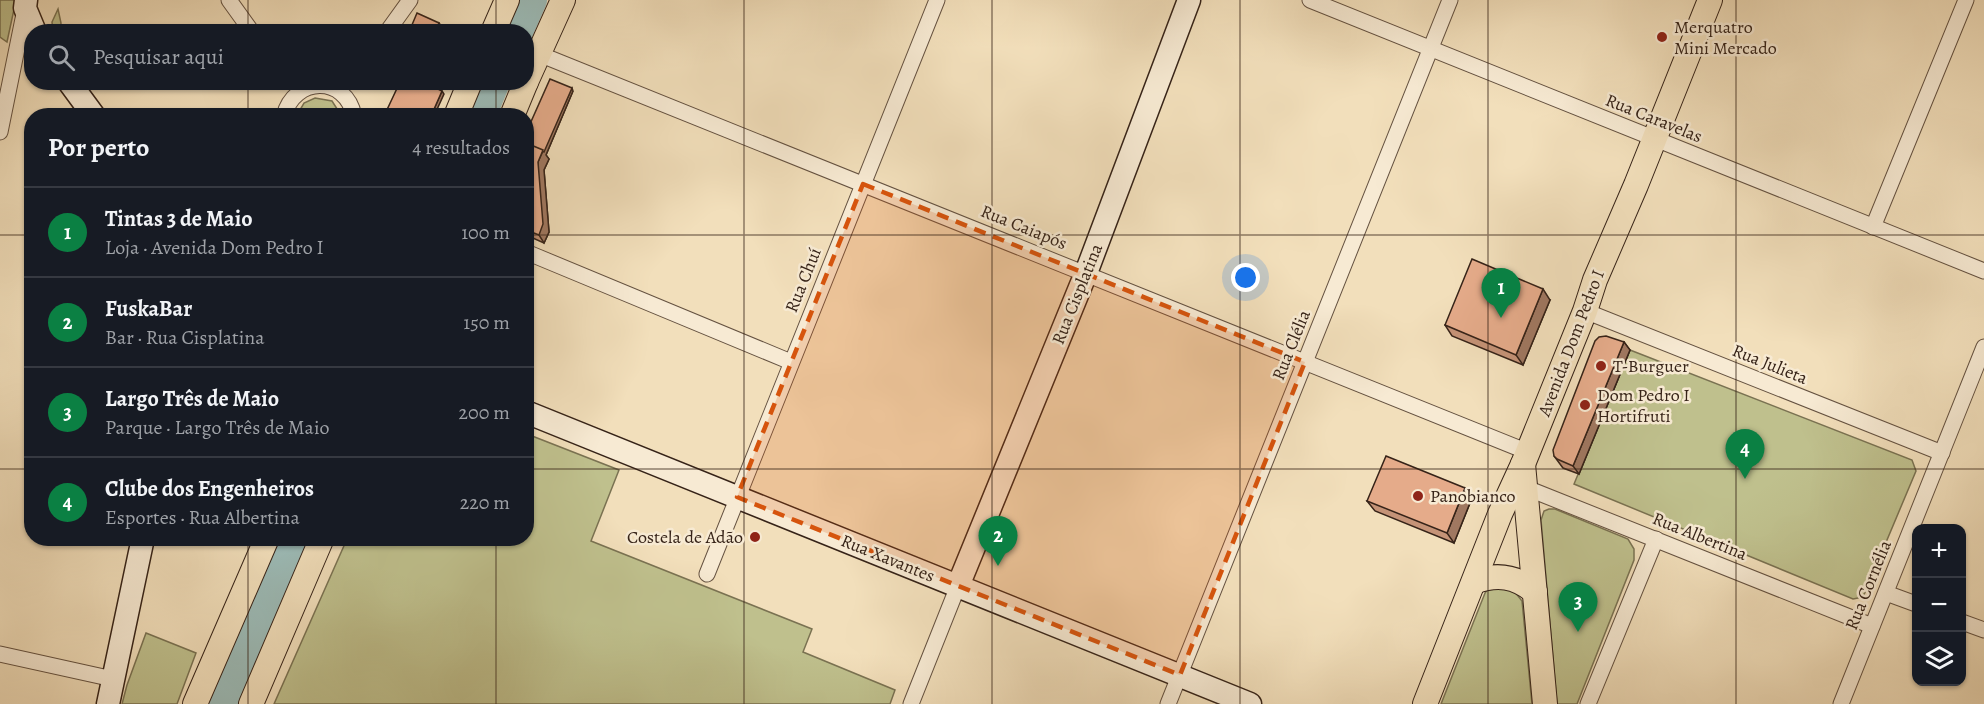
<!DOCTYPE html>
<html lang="pt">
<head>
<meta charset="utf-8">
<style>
	body { margin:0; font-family:Alegreya,serif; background:#20242c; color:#f1f3f6 }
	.controls { position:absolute; right:18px; bottom:18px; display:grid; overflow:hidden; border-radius:12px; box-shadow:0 2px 4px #0004 }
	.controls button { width:54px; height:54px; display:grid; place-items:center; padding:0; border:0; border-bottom:2px solid #363941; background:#171b24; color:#f1f3f6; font:30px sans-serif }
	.you { position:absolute; left:1246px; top:278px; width:21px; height:21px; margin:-15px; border:4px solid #fff; border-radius:50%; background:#1a73e8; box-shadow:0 0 0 9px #1a73e833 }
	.badge { display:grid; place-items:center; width:39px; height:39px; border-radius:50%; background:#0b8043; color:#fff; font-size:20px; font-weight:700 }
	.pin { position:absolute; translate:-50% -50px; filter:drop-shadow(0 2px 3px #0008) }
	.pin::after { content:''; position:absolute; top:32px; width:21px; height:18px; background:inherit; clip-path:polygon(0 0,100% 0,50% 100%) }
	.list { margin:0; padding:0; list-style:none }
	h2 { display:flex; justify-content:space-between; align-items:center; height:78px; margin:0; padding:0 24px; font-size:26px }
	h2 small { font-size:20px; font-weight:400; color:#9ea1a6 }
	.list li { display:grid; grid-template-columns:39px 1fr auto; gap:18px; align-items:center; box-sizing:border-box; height:90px; padding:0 24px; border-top:2px solid #363941 }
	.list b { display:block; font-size:22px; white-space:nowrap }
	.list p { margin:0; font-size:20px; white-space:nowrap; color:#9ea1a6 }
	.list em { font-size:20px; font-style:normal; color:#9ea1a6 }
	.icon { flex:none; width:33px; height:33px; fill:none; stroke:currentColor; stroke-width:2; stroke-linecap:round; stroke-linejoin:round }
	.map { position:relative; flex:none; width:1984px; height:704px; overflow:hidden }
	.search { position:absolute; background:#171b24; box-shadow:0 2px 4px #0004; left:24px; top:24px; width:510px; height:66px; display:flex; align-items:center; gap:15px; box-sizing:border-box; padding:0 21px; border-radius:24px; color:#9ea1a6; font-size:22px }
	.panel { position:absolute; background:#171b24; box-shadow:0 2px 4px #0004; left:24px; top:108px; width:510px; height:438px; border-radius:24px }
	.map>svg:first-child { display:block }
	.green { fill:#bfc08d; stroke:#7a7252; stroke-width:1.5 }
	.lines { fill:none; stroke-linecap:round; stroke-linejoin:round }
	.river { stroke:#9cbbb7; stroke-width:30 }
	.street-casing { stroke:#655241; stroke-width:17 }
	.secondary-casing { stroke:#362318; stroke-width:25 }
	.primary-casing { stroke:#362318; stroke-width:26 }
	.street { stroke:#f7ead3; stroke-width:15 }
	.secondary { stroke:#f7ead3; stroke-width:22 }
	.primary { stroke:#f2dfbb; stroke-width:24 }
	.wall { fill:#c59377; stroke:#362318; stroke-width:1.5 }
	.shaded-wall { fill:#a07861; stroke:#362318; stroke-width:1.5 }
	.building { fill:#e5ab8a; stroke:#362318; stroke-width:1.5 }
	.marked { fill:#d6540d; fill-opacity:0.2; stroke:#d6540d; stroke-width:4.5; stroke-dasharray:12 8; stroke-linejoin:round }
	.grid { fill:none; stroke:#362318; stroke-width:1.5; stroke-opacity:0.55 }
	.poi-dot { fill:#8f2418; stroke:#f7ead3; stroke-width:2 }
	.labels { text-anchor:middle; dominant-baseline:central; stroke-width:5; stroke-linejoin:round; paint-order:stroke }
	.poi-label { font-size:18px; fill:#362318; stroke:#f7ead3; text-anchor:start }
	.street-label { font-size:18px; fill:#362318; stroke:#f7ead3 }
</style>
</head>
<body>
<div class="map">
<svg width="1984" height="704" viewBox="0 0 1984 704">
	<rect width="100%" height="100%" fill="#f2dfbb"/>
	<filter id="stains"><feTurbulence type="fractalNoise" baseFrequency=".00333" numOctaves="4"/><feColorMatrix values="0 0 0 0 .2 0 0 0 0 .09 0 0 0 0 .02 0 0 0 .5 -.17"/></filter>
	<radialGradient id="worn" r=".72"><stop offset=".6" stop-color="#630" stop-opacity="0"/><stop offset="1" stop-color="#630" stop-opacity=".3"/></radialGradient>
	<!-- green -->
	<g class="green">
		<polygon points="0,0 16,0 7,42 0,37"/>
		<polygon points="58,9 61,23 60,31 53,31 52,22"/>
		<polygon points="315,98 332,101 341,115 297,115 304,103"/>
		<polygon points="1630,350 1912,460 1916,471 1863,597 1853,599 1574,484"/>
		<polygon points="527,434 619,470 591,541 812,629 803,652 895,690 890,704 274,704 347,539 526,538"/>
		<polygon points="1549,509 1555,509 1628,539 1634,549 1634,560 1577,704 1557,704 1541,520 1544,511"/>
		<polygon points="1511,587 1522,601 1532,704 1441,704 1485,593 1487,590"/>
		<polygon points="146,633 196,653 177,704 122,704 127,685"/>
	</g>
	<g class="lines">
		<!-- river -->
		<g class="river">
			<polyline points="518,32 532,0"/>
			<polyline points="481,116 495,82"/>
			<polyline points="224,704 295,538"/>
		</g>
		<!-- street casing -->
		<g class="street-casing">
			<g id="street">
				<polyline points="229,0 252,32"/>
				<polyline points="1310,0 1984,271"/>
				<polyline points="387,32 410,0"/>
				<polyline points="539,54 1528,452"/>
				<path d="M 284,116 C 294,76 346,75 354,116"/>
				<polyline points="0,132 25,9"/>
				<polyline points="1873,227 1966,0"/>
				<polyline points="526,252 791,362"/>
				<polyline points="1585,311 1942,453"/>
				<polyline points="1519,485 1872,626"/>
				<polyline points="707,574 937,0"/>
				<polyline points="1886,593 1916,604"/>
				<polyline points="1962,622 1984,630"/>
				<polyline points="0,654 113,679"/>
				<polyline points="911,704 958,586"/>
				<polyline points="1168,704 1450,0"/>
				<polyline points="1588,704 1656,539"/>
				<polyline points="1841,704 1984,347"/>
			</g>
		</g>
		<!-- secondary casing -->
		<g class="secondary-casing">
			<g id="secondary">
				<polyline points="26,0 25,8 35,32"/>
				<polyline points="69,82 94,116"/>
				<polyline points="526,412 1250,704"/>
				<polyline points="958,586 1086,273 1189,0"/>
				<polyline points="108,704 143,538"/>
			</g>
		</g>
		<!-- primary casing -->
		<g class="primary-casing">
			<g id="primary">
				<polyline points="493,32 507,0"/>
				<polyline points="526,82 563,0"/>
				<polyline points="456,116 470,82"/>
				<polyline points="512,116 526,82"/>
				<polyline points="1523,464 1545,704"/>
				<path d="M 1474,582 C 1497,573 1516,576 1535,592"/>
				<polyline points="195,704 267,538"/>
				<polyline points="251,704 322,538"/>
				<polyline points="1425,704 1500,514 1523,464 1585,311 1595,280 1636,185 1710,0"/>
			</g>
		</g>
		<!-- street -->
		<use href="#street" class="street"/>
		<!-- secondary -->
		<use href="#secondary" class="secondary"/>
		<!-- primary -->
		<use href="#primary" class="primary"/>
	</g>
	<!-- wall -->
	<g class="wall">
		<polygon points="573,91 546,155 549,159 544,170 549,232 544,243 526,235 526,133"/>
		<polygon points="1550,300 1523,365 1452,336 1445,325"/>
		<polygon points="1624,342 1630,350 1579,474 1563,468 1554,456"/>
		<polygon points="1472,498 1454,543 1375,511 1367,501"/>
	</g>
	<!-- shaded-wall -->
	<g class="shaded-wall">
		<polygon points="439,23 443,28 441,32 435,32"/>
		<polygon points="572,88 573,91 546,155 549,159 544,170 549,232 544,243 539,235 538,162"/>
		<polygon points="442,91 444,94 434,116 431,116"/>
		<polygon points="1543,289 1550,300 1523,365 1516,355"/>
		<polygon points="1624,342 1630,350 1579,474 1573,466"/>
		<polygon points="1465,488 1472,498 1454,543 1447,533"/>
	</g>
	<!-- building -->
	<g class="building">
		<polygon points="417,13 439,23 435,32 409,32"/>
		<polygon points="550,79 572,88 544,152 526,143 526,133"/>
		<polygon points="400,82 424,82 442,91 431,116 388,116 385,114"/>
		<polygon points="526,143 543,150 538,162 543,224 539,235 526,230"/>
		<polygon points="1472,259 1543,289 1516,355 1445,325"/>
		<polygon points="1606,336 1624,342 1573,466 1557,459 1554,456 1553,450 1595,341 1599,337"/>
		<polygon points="1386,456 1465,488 1447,533 1367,501"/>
	</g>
	<!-- marked area -->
	<path class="marked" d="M 863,184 L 1305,362 L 1180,675 L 737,497 Z"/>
	<!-- grid -->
	<path class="grid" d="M 248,0 L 248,32M 496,0 L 496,32M 744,0 L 744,704M 992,0 L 992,704M 1240,0 L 1240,704M 1488,0 L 1488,704M 1736,0 L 1736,704M 248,82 L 248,116M 496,82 L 496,116M 0,235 L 32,235M 526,235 L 1984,235M 0,469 L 32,469M 526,469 L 1984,469M 248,538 L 248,704M 496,538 L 496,704"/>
	<!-- markers -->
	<g class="poi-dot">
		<circle cx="1662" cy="37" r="6"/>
		<circle cx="1601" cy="366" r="6"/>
		<circle cx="1585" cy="405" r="6"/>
		<circle cx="1418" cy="496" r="6"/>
		<circle cx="755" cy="537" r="6"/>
	</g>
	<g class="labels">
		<!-- poi labels -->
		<g class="poi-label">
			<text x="1674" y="27">Merquatro<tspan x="1674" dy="21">Mini Mercado</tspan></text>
			<text x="1613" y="366">T-Burguer</text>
			<text x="1597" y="395">Dom Pedro I<tspan x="1597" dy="21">Hortifruti</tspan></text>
			<text x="1430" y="496">Panobianco</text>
			<text x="743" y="537" text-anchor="end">Costela de Adão</text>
		</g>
		<!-- street labels -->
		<g class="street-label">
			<text transform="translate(1654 118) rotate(22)">Rua Caravelas</text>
			<text transform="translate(1024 227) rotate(22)">Rua Caiapós</text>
			<text transform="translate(803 280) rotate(-68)">Rua Chuí</text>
			<text transform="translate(1077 294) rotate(-68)">Rua Cisplatina</text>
			<text transform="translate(1571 343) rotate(-69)">Avenida Dom Pedro I</text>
			<text transform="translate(1291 345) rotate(-68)">Rua Clélia</text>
			<text transform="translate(1770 364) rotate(22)">Rua Julieta</text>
			<text transform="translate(1700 536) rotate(22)">Rua Albertina</text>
			<text transform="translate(888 558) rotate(22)">Rua Xavantes</text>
			<text transform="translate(1868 585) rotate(-68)">Rua Cornélia</text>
		</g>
	</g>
	<rect width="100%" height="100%" filter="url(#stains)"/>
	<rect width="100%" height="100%" fill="url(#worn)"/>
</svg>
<div class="controls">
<button>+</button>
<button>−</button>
<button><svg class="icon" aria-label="layers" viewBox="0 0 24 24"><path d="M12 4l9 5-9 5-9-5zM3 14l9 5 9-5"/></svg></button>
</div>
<div class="you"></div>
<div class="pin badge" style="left:1501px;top:318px">1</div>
<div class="pin badge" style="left:998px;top:566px">2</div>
<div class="pin badge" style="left:1578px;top:632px">3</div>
<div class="pin badge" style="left:1745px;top:479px">4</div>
<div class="search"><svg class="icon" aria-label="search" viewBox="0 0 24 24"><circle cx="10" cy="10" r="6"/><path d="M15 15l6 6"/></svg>Pesquisar aqui</div>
<section class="panel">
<h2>Por perto<small>4 resultados</small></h2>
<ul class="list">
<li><span class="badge">1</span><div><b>Tintas 3 de Maio</b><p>Loja · Avenida Dom Pedro I</p></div><em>100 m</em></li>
<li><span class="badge">2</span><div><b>FuskaBar</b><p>Bar · Rua Cisplatina</p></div><em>150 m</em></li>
<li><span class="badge">3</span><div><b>Largo Três de Maio</b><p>Parque · Largo Três de Maio</p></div><em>200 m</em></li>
<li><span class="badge">4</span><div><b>Clube dos Engenheiros</b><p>Esportes · Rua Albertina</p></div><em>220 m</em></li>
</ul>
</section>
</div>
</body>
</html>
